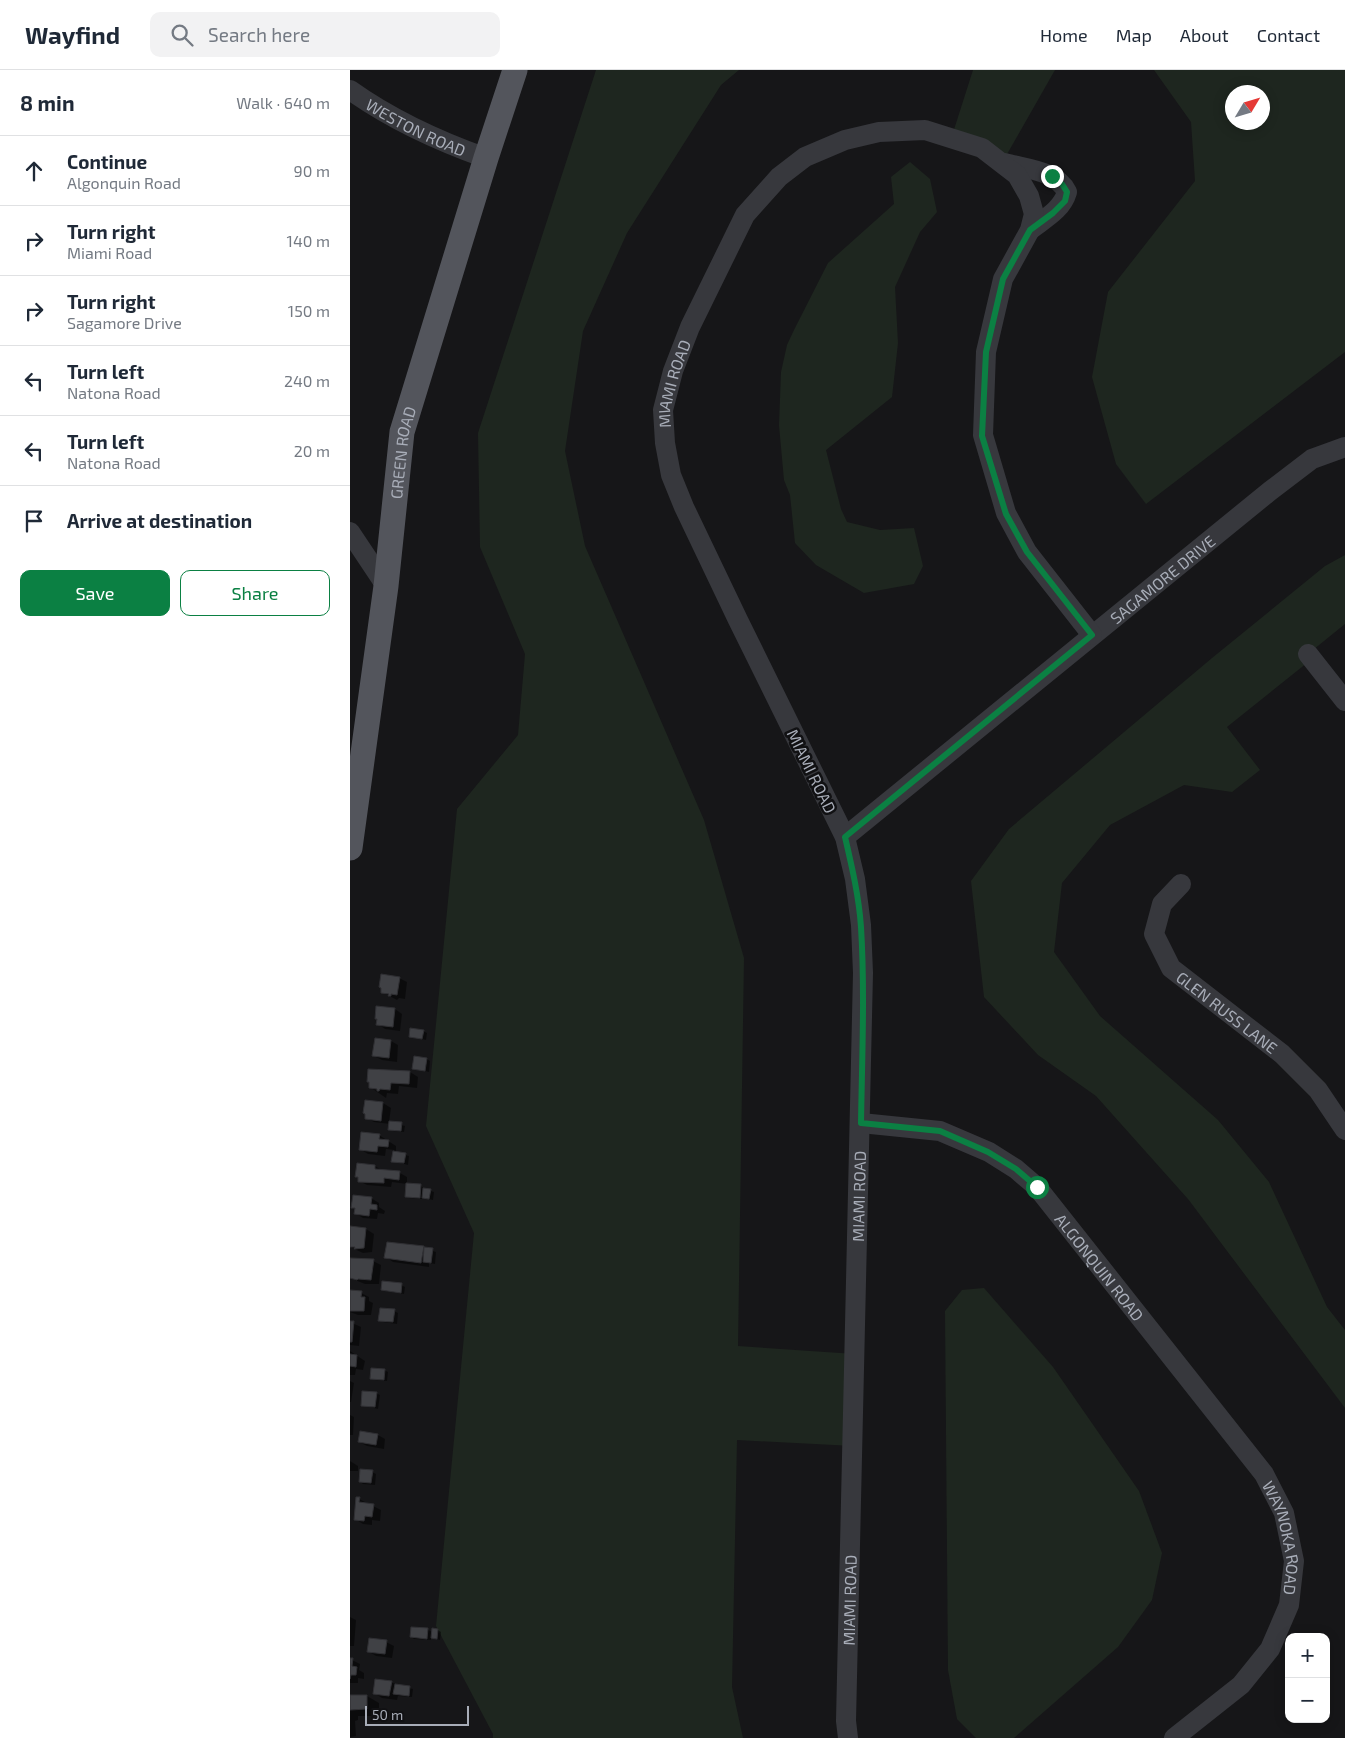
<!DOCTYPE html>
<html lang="en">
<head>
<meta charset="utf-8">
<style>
	body { margin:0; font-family:"Exo 2",sans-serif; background:#f2f2f3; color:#1f2937 }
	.controls { position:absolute; right:15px; bottom:15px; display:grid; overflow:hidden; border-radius:10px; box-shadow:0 2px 12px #0003 }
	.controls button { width:45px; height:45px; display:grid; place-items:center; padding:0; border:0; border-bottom:1px solid #e0e1e3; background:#fff; color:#1f2937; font:25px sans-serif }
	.compass { position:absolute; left:875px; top:15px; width:45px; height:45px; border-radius:50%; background:#fff; box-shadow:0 2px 12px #0003; rotate:52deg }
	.scale { position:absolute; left:15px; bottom:12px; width:104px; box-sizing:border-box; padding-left:5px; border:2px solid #a8adb8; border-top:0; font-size:14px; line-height:18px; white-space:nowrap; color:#a8adb8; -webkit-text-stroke:4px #111113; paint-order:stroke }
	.stop { position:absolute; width:15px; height:15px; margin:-11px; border:4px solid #0b8043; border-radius:50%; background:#fff }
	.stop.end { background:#0b8043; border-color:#fff; box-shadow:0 1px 5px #0008 }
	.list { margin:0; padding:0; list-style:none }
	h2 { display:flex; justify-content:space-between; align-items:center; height:65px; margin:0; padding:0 20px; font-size:21px }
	h2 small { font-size:16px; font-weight:400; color:#747a83 }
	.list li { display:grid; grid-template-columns:32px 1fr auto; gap:15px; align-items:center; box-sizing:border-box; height:70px; padding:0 20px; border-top:1px solid #e0e1e3 }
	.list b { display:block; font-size:19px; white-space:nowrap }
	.list p { margin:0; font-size:16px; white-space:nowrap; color:#747a83 }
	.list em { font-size:16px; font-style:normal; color:#747a83 }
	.actions { display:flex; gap:10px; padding:15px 20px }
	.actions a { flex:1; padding:11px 0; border:1px solid #0b8043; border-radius:10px; text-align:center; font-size:18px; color:#0b8043 }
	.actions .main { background:#0b8043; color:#fff }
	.icon { flex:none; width:28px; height:28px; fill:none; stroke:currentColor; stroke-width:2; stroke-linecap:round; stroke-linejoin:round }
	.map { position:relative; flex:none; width:995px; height:1668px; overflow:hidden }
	header { display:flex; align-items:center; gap:30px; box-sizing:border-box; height:70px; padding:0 25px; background:#fff; border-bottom:1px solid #e0e1e3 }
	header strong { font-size:24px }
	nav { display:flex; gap:28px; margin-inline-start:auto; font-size:18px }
	.search { width:350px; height:45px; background:#f2f2f3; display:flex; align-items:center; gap:12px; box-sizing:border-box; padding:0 18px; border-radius:10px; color:#747a83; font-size:19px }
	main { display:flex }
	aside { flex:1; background:#fff }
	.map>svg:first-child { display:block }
	.green { fill:#1e261f; fill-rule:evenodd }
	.shadow { fill:#0007 }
	.building { fill:#404145; stroke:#303034 }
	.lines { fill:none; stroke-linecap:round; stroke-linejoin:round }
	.minor { stroke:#37383d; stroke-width:20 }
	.major { stroke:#53555c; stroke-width:25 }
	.route { stroke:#0b8043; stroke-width:6 }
	.labels { text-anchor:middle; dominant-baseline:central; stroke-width:5; stroke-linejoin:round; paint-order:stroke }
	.street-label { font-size:16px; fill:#a8adb8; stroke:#111113 }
</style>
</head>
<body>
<header>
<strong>Wayfind</strong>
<div class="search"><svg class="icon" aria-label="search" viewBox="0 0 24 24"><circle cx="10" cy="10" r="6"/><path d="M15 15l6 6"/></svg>Search here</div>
<nav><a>Home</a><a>Map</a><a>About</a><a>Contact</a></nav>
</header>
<main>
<aside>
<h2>8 min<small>Walk · 640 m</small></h2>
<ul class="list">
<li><svg class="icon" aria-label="ahead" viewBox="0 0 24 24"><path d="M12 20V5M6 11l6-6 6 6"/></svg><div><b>Continue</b><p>Algonquin Road</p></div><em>90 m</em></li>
<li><svg class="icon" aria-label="right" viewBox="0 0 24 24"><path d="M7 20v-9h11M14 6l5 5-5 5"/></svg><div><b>Turn right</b><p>Miami Road</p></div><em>140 m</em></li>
<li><svg class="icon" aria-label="right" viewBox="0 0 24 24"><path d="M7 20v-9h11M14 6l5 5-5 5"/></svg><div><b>Turn right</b><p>Sagamore Drive</p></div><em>150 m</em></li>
<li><svg class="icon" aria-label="left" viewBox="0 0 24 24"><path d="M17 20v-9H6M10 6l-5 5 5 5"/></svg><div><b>Turn left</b><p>Natona Road</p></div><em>240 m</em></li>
<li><svg class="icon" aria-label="left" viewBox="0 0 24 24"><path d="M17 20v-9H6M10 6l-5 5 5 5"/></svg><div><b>Turn left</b><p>Natona Road</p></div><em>20 m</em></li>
<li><svg class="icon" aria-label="arrive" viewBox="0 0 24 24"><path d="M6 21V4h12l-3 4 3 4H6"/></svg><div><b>Arrive at destination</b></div></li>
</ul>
<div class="actions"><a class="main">Save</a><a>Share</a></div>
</aside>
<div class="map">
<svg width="995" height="1668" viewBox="0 0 995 1668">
	<rect width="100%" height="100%" fill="#161618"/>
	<!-- green -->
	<g class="green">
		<polygon points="246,0 389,0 371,15 277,163 233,261 215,381 235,476 354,750 394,888 388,1276 505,1284 503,1376 387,1370 382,1617 393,1668 143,1668 143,1664 86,1556 124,1163 76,1056 107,739 168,665 175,584 130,477 128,363"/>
		<polygon points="623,0 705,0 652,93 601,69"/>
		<path d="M 804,0 L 995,0 L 995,282 L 796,434 L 766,394 L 742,307 L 758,222 L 845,111 L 841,52 ZM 882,22 L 912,22 L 912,52 L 882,52 Z"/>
		<polygon points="560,92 580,109 587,142 570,162 545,217 548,273 542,327 476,380 491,439 497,452 530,460 564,458 573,496 564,514 514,523 466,495 445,473 440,425 434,410 429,355 431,302 437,275 444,260 478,193 544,134 541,107"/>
		<polygon points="995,485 995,554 958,584 962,589 877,657 910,700 882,722 834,715 760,755 712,813 704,882 750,946 868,1050 919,1112 977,1237 995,1260 995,1338 838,1129 746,1026 688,985 634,927 621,811 659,759 862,588 975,496"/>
		<polygon points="634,1218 703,1297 789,1421 812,1483 802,1530 768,1577 664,1668 626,1668 607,1649 598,1600 595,1241 612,1220"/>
	</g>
	<!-- shadow -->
	<g class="shadow">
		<polygon points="49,908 57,912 55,929 49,928 47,930 32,922"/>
		<polygon points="45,939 52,944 50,961 35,959 28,954"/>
		<polygon points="73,961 77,963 76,970 60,966"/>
		<polygon points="41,971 48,975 47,992 32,990 24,986"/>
		<polygon points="77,989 80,991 79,1002 64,998"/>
		<polygon points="60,1002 68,1007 67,1018 49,1016 48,1024 37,1023 36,1028 20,1017"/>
		<polygon points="16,1031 33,1033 41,1038 39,1052 55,1056 54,1062 43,1061 40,1059 40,1054 24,1052 16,1048"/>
		<polygon points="29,1065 46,1076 46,1083 59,1086 58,1095 43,1091 44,1080 36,1079 35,1086 18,1084 10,1079"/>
		<polygon points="8,1095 25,1096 33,1101 50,1103 57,1107 57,1114 42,1112 41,1117 17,1115 9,1111"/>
		<polygon points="57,1114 71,1116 74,1119 84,1122 83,1130 74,1128 74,1129 59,1128 56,1126"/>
		<polygon points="21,1128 29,1133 29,1137 35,1141 34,1144 28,1143 27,1149 13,1148 5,1143 6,1139 3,1137"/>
		<polygon points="0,1157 16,1159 24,1164 22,1182 13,1183 0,1177"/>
		<polygon points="73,1178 86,1182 85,1194 79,1193 79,1197 43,1192 36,1187"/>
		<polygon points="0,1189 23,1191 31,1195 29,1214 15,1214 0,1208"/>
		<polygon points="51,1215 55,1217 54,1224 36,1221 32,1219"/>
		<polygon points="0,1221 11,1223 19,1227 19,1231 23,1233 21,1245 8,1245 0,1242"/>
		<polygon points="44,1241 48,1243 47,1254 33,1252 30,1250"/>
		<polygon points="0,1252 11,1257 9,1276 0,1275"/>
		<polygon points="0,1281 15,1291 13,1300 6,1299 5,1305 0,1305"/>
		<polygon points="34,1300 38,1302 37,1311 25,1310 22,1308"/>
		<polygon points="0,1311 4,1313 1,1332 0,1332"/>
		<polygon points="26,1323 30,1325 28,1339 12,1335"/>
		<polygon points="0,1345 4,1347 3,1365 0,1365"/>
		<polygon points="28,1365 35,1369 34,1379 17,1376 9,1372"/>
		<polygon points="0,1391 8,1396 8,1401 0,1401"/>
		<polygon points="22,1402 26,1404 25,1415 13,1414 10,1412"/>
		<polygon points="9,1429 31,1440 30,1451 22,1450 22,1455 13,1454 5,1449"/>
		<polygon points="0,1547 6,1550 4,1576 0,1576"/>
		<polygon points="62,1558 78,1560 83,1562 88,1560 91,1562 90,1570 81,1567 81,1570 64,1569 61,1567"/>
		<polygon points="36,1572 44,1576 42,1588 26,1586 18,1581"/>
		<polygon points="0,1589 10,1594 9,1600 14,1603 14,1609 8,1608 8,1613 0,1613"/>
		<polygon points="41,1612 47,1615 63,1619 62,1627 48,1626 47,1630 32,1628 24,1623"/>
		<polygon points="0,1626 17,1626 29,1633 29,1646 8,1646 8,1650 5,1651 6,1666 0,1667"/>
	</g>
	<!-- building -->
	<g class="building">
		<polygon points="31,904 50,907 47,925 41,924 41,926 38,926 39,924 31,923 31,918 29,917"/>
		<polygon points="26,936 45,938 43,957 26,955 27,949 25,949"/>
		<polygon points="60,958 74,960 72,969 59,967"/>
		<polygon points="25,968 41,970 39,988 22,986"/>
		<polygon points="64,986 77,988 75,1001 62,999"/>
		<polygon points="18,999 60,1001 59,1014 41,1013 40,1020 30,1019 29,1021 27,1021 27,1019 19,1018 19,1012 17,1012"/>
		<polygon points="15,1030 33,1032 31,1051 15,1049 15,1044 13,1043"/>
		<polygon points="39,1051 52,1052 51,1061 38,1060"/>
		<polygon points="11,1062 30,1064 29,1069 39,1070 38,1077 28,1076 27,1082 9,1080"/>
		<polygon points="43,1081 56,1083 54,1093 41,1092"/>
		<polygon points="7,1093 25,1095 25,1099 50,1101 49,1110 34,1108 34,1113 8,1112 8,1107 5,1107"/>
		<polygon points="56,1113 71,1114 70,1128 55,1127"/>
		<polygon points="73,1118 81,1119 79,1129 72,1128"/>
		<polygon points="3,1125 22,1127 21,1134 27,1135 27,1140 20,1139 19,1146 4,1144 5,1138 1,1138"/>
		<polygon points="0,1156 16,1158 14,1178 4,1179 5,1177 0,1177"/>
		<polygon points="37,1172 74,1176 71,1193 34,1188"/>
		<polygon points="74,1177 83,1178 81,1193 73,1192"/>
		<polygon points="0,1188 24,1189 21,1210 8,1209 7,1210 0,1208"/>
		<polygon points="32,1211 52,1213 51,1223 31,1220"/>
		<polygon points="0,1220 12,1221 11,1227 15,1227 14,1241 0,1241"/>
		<polygon points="30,1238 45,1239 43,1252 28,1251"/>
		<polygon points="0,1251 4,1251 2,1272 0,1272"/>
		<polygon points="0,1284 7,1285 6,1297 0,1296"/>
		<polygon points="21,1298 35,1299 34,1310 20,1309"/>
		<polygon points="12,1321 27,1322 25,1337 11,1336"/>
		<polygon points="10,1361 28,1364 26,1375 8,1372"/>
		<polygon points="10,1399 23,1400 21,1413 9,1412"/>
		<polygon points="6,1427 10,1427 9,1432 24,1434 22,1447 15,1446 14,1451 4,1450"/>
		<polygon points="61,1557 78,1558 77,1569 60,1567"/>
		<polygon points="82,1558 88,1559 87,1569 81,1568"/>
		<polygon points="19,1568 37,1570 35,1584 17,1582"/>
		<polygon points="0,1588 3,1588 2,1596 7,1597 6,1605 1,1605 0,1609"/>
		<polygon points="25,1609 42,1611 39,1626 23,1624"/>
		<polygon points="45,1614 60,1616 59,1626 43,1624"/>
		<polygon points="0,1625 17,1625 17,1639 0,1640"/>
	</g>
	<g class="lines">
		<!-- minor -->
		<g class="minor">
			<path id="s1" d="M 0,20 C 42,50 88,71 136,88"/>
			<path d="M 655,93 C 676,99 706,100 717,122 C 712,140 694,149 680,160"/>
			<polyline points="0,462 36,516"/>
			<polyline points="958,584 995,631"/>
			<path id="s2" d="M 495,767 L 920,421 L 962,389 L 995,377"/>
			<path id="s3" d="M 831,814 L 812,834 L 804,864 L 821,898 L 932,984 L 968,1020 L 995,1060"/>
			<path id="s4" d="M 511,1053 L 590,1061 L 639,1082 L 666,1099 L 687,1117 L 914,1404 L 934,1443 L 944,1491 L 939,1535 L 920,1579 L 891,1615 L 824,1668"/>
			<path id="s5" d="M 498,1668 L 496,1651 L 513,903 L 511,855 L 505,809 L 495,767 L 388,550 L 334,437 L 321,405 L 315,373 L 313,340 L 323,301 L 340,257 L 395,145 L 429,107 L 455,87 L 495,70 L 529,62 L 575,60 L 632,78 L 667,105 L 679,126 L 684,144 L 680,160 L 653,209 L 636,282 L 633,365 L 656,443 L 677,482 L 742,565"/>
		</g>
		<!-- major -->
		<path class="major" id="s6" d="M 0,778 L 36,516 L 52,362 L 136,88 L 165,0"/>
	</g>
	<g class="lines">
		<!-- route -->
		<path class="route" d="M 687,1117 L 666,1099 L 638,1082 L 590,1061 L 511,1053 C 512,988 515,922 511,857 C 509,827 502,797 495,767 L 742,565 L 677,482 L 656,444 L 632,366 L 636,282 L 653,209 L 680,160 L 703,143 L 715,131 L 717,122 L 712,114 L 702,106"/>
	</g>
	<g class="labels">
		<!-- street labels -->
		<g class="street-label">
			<text stroke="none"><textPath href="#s1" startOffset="76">WESTON ROAD</textPath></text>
			<text stroke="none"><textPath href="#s5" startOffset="1398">MIAMI ROAD</textPath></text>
			<text stroke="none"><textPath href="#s6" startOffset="399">GREEN ROAD</textPath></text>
			<text stroke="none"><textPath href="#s2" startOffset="409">SAGAMORE DRIVE</textPath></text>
			<text transform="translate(462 701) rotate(64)">MIAMI ROAD</text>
			<text stroke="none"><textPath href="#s3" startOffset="168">GLEN RUSS LANE</textPath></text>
			<text stroke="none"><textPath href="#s5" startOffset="542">MIAMI ROAD</textPath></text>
			<text stroke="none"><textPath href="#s4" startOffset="294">ALGONQUIN ROAD</textPath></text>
			<text stroke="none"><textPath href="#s4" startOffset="626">WAYNOKA ROAD</textPath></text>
			<text stroke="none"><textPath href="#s5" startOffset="138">MIAMI ROAD</textPath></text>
		</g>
	</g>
</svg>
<div class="controls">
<button>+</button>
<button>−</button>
</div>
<svg class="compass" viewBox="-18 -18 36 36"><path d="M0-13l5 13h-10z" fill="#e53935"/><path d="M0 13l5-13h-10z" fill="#747a83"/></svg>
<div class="scale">50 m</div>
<div class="stop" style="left:687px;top:1117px"></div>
<div class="stop end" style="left:702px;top:106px"></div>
</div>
</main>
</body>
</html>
